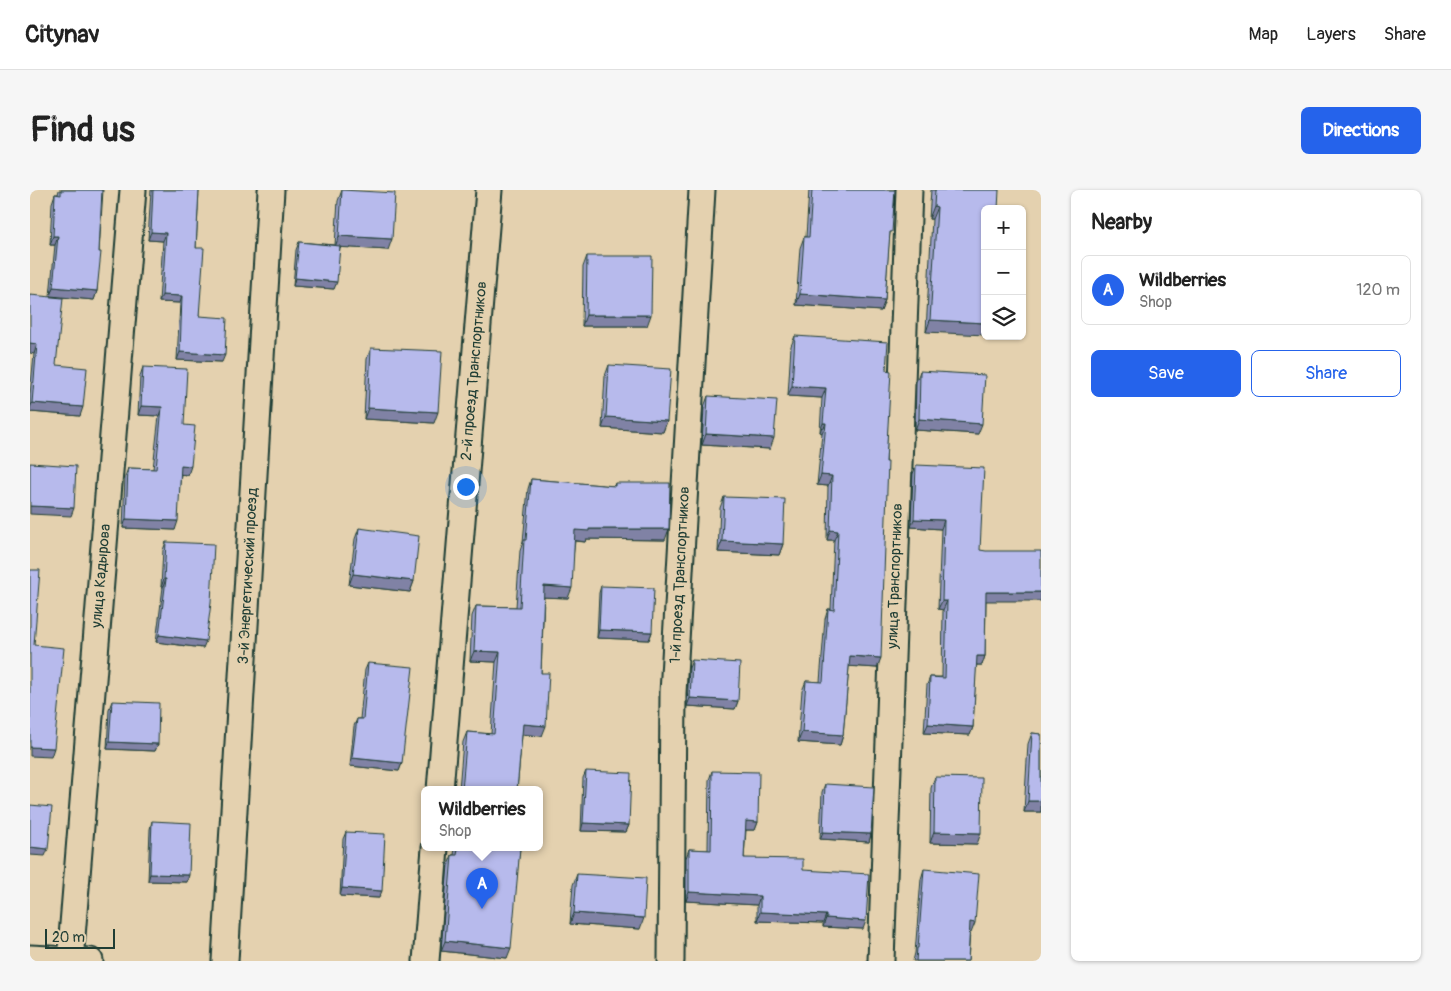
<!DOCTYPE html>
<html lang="en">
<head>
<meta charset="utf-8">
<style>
	body { margin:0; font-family:Pangolin,sans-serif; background:#f6f6f6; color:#222 }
	.controls { position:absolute; right:15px; top:15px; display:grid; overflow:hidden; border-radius:8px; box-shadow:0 1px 4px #0004 }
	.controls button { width:45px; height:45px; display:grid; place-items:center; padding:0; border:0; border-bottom:1px solid #e0e0e0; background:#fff; color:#222; font:25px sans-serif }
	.scale { position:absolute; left:15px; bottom:12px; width:70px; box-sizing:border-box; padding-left:5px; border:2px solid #1f3d34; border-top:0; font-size:14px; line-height:18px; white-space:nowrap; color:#1f3d34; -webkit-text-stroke:4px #e4d1af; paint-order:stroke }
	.you { position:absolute; left:435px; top:296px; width:18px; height:18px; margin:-12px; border:4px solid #fff; border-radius:50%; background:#1a73e8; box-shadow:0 0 0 8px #1a73e833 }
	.badge { display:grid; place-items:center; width:32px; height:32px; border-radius:50%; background:#2563eb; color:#fff; font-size:16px; font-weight:700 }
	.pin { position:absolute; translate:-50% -41px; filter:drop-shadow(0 1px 2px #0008) }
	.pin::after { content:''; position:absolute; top:26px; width:18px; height:15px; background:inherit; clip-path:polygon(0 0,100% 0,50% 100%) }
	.popup { position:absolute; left:391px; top:596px; width:122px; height:65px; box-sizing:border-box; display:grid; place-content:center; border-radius:8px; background:#fff; filter:drop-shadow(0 1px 4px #0005); font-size:16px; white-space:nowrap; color:#767676 }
	.popup b { font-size:19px; color:#222 }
	.popup::after { content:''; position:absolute; left:50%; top:100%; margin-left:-10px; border:10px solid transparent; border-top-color:#fff }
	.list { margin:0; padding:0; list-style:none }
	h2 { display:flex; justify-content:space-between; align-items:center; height:65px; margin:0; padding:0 20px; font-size:21px }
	h2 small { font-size:16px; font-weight:400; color:#767676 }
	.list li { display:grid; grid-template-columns:32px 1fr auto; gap:15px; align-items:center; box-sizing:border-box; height:70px; margin:0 10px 10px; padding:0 10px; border:1px solid #e0e0e0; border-radius:8px }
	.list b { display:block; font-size:19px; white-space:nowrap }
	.list p { margin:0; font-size:16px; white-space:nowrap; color:#767676 }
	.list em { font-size:16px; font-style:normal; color:#767676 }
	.actions { display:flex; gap:10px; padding:15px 20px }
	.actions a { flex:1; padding:11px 0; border:1px solid #2563eb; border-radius:8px; text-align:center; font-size:18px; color:#2563eb }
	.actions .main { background:#2563eb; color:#fff }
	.icon { flex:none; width:28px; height:28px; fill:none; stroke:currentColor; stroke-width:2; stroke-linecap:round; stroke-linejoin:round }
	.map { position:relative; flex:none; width:1011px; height:771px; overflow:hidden; border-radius:8px }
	header { display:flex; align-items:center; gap:30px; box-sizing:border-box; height:70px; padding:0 25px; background:#fff; border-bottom:1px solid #e0e0e0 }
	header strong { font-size:24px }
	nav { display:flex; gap:28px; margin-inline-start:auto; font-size:18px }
	.intro { display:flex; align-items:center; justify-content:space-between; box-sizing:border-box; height:120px; padding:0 30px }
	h1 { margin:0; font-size:35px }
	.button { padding:12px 22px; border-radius:8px; background:#2563eb; color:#fff; font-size:18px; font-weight:700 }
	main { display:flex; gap:30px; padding:0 30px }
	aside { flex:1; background:#fff; border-radius:8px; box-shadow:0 1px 4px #0004 }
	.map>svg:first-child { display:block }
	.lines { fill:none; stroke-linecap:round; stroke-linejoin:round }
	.minor-casing { stroke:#1f3d34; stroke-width:29 }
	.minor { stroke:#e4d1af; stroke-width:25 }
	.wall { fill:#9da0cb; stroke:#1f3d34 }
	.shaded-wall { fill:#8082a5; stroke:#1f3d34 }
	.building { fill:#b7baec; stroke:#1f3d34 }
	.labels { text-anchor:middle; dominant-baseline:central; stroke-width:5; stroke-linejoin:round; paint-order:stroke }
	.street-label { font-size:15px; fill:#1f3d34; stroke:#e4d1af }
</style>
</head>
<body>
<header>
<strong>Citynav</strong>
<nav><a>Map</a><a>Layers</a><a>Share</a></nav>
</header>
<div class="intro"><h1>Find us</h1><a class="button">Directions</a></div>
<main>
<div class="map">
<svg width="1011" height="771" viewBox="0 0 1011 771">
	<rect width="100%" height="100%" fill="#e4d1af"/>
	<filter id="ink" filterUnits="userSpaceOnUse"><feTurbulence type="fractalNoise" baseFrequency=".02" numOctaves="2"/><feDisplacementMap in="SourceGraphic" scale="10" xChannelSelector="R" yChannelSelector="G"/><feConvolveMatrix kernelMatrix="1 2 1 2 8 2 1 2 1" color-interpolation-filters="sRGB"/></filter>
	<g filter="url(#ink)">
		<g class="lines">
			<!-- minor casing -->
			<g class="minor-casing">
				<g id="minor">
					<polyline points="410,600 459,0"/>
					<polyline points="0,768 60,771"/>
					<polyline points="40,771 103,0"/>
					<polyline points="195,771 241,0"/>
					<polyline points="396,771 405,658"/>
					<polyline points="641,771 643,503 672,0"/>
					<polyline points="851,771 879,0"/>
				</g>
			</g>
			<!-- minor -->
			<use href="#minor" class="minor"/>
		</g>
		<!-- wall -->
		<g class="wall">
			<polygon points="29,0 73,0 69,62 67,101 64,110 20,106 25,55 20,55 22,13 25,4 28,4"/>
			<polygon points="121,0 169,0 166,58 169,126 192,172 147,170 150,113 129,112 133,51 118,50"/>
			<polygon points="312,0 358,60 310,57 304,99 263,96 266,60 269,52 305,55 308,11"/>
			<polygon points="779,0 865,0 859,51 855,110 851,121 766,115 770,58 774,47 776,47"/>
			<polygon points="901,0 969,0 896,142 902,29 899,29"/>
			<polygon points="557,66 617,136 552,136 553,77"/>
			<polygon points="0,105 26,175 50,226 0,222 0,205 4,164"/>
			<polygon points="765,146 856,180 856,272 847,478 819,476 813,545 810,555 768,552 772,501 776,491 790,492 795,429 798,419 801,419 804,350 797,350 798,296 787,295 792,243 790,242 792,208 758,206 761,156"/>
			<polygon points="341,158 404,233 334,229 337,169"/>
			<polygon points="579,175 637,231 633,242 572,238 575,186"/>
			<polygon points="113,177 154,235 158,285 151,284 145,340 93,338 95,287 98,278 123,279 129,226 108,225 110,186"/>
			<polygon points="890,181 948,244 885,240 886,192"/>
			<polygon points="678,206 740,259 672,255 674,217"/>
			<polygon points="886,275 950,360 956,411 955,466 952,475 946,475 943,537 940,545 894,543 897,495 900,487 912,487 913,420 908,419 911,339 881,337 883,284"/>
			<polygon points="501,289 584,296 585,293 635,350 556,349 555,352 545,351 538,408 514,407 511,483 512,546 492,545 487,600 429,600 433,552 437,542 461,544 466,472 440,471 442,426 446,416 486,417 490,361 493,352 498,299"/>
			<polygon points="694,307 753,354 749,365 688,362 690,318"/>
			<polygon points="329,338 384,391 380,402 319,395 325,349"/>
			<polygon points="136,352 173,458 126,452 133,397 131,397 133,360"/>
			<polygon points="571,396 622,442 619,450 567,448 569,403"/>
			<polygon points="662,470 708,511 705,519 657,516 659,478"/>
			<polygon points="338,473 372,573 369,581 320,576 324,536 327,529 330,529 335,480"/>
			<polygon points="82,511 128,554 125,561 77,559 79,519"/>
			<polygon points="1002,543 1011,544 1011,622 994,622 998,554"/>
			<polygon points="556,581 599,635 596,642 551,641 553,588"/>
			<polygon points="682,581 728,632 725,640 716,640 714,668 773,680 833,739 793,737 793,733 727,731 727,715 656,711 656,668 659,659 678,660 679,590"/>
			<polygon points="905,587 947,654 900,653 901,598"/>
			<polygon points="795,594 841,644 839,652 790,649 792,602"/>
			<polygon points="122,631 157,692 118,691 120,639"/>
			<polygon points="316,642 349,708 310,706 313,649"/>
			<polygon points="425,658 490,658 477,768 411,761 418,675 422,665 424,665"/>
			<polygon points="894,679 941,743 940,742 938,771 883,771 885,763 891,689"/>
			<polygon points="547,684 610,739 540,734 543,695"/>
		</g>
		<!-- shaded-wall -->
		<g class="shaded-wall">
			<polygon points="904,16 907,17 902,29 899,29"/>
			<polygon points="121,42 136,43 133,51 118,50"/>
			<polygon points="23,46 28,46 25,55 20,55"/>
			<polygon points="309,46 362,49 358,60 305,57"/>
			<polygon points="265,88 307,92 304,99 263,96"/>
			<polygon points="23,97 67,101 64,110 20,106"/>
			<polygon points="770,104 855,110 851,121 766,115"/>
			<polygon points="132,105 152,106 150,113 129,112"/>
			<polygon points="556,125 621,125 617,136 552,136"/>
			<polygon points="900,130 955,133 955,145 896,142"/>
			<polygon points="0,153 7,154 4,164 0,163"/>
			<polygon points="150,162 195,165 192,172 147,170"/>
			<polygon points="762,196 796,198 792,208 758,206"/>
			<polygon points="2,213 53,217 50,226 0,222 0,218"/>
			<polygon points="111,216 132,217 129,226 108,225"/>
			<polygon points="338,218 408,222 404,233 334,229"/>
			<polygon points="576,227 637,231 633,242 572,238"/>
			<polygon points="889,229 952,234 948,244 885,240"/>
			<polygon points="793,233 796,233 792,243 790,242"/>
			<polygon points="676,244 744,248 740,259 672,255"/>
			<polygon points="151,275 161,276 158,285 148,284"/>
			<polygon points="791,285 802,286 798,296 787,295"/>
			<polygon points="0,316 44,318 41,326 0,324"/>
			<polygon points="96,329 148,331 145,340 93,338"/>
			<polygon points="884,329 914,330 911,339 881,337"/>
			<polygon points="559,339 639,339 635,350 556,349 555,352 542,350 545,340"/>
			<polygon points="800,340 808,341 804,350 797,350"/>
			<polygon points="692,351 753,354 749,365 688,362"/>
			<polygon points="323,384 384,391 380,402 319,395"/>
			<polygon points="134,389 136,389 133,397 131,397"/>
			<polygon points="514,396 542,398 538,408 510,407"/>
			<polygon points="956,402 1011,402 1011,411 953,411"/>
			<polygon points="912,411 917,411 913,420 908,419"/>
			<polygon points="569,440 622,442 619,450 567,448"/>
			<polygon points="129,445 176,451 173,458 126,452"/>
			<polygon points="444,461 470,462 466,472 440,471"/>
			<polygon points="820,466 851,468 847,478 816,476"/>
			<polygon points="947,466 955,466 952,475 944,475"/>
			<polygon points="660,508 708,511 705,519 657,516"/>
			<polygon points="493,534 516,536 512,546 489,544"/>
			<polygon points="898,534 943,537 940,545 894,543"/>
			<polygon points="772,542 813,545 810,555 768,552"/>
			<polygon points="79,552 128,554 125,561 77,559"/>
			<polygon points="0,557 24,558 21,567 0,566"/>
			<polygon points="322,568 372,573 369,581 320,576"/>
			<polygon points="998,611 1011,611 1011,622 994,622"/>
			<polygon points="716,631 728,632 725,640 713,640"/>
			<polygon points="553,633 599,635 596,642 551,641"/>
			<polygon points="793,642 841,644 839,652 790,649"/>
			<polygon points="904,642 951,643 947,654 900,653"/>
			<polygon points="0,657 18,659 15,666 0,665"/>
			<polygon points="120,684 159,685 157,692 118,691"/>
			<polygon points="312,698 352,701 349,708 310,706"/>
			<polygon points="659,702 730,706 727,715 656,711"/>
			<polygon points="730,722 796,725 793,733 727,731"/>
			<polygon points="544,723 614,728 610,739 540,734"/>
			<polygon points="796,728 836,731 833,739 793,737"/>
			<polygon points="940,732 945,733 941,743 937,742"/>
			<polygon points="415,751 481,758 477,768 411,761"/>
		</g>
		<!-- building -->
		<g class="building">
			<polygon points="31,0 72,0 69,62 71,62 67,101 23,97 28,46 23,46 25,4 31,5"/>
			<polygon points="123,0 169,0 166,58 174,58 169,126 197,128 195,165 150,162 152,106 132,105 136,43 121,42"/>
			<polygon points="312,0 365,3 362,49 309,46"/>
			<polygon points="782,0 865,0 862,42 860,42 855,110 770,104 774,47 779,47"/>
			<polygon points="905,0 969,0 968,19 955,19 955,133 900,130 907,17 904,16"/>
			<polygon points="269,52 310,56 307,92 265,88"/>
			<polygon points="557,66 622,66 621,125 556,125"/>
			<polygon points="0,105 33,108 26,175 57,178 53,217 2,213 7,154 0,153"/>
			<polygon points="765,146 858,152 856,180 861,181 856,272 858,272 851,468 820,466 813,545 772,542 776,491 793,492 798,419 804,420 808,341 800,340 802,286 791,285 796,233 793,233 796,198 762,196"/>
			<polygon points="341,158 412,161 408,222 338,218"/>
			<polygon points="579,175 641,179 637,231 576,227"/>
			<polygon points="113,177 157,179 154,235 165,236 161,276 151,275 148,331 96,329 98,278 126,279 132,217 111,216"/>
			<polygon points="890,181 955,185 952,234 889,229"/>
			<polygon points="678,206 747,210 744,248 676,244"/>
			<polygon points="0,273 46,276 44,318 0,316"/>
			<polygon points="886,275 954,278 950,360 956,361 1011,361 1011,402 956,402 955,466 947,466 943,537 898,534 900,487 915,488 917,411 912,411 914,330 884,329"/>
			<polygon points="501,289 585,296 585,293 640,293 639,339 559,339 559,341 545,340 542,398 514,396 511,483 519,483 516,536 493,534 487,600 432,600 437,542 464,544 470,462 444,461 446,416 490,417 494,350 496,350"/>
			<polygon points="694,307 755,309 753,354 692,351"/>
			<polygon points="329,338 389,346 384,391 323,384"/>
			<polygon points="136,352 184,354 181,413 176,451 129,445 136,389 134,389"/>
			<polygon points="0,380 10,380 4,455 34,458 24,558 0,557"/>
			<polygon points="571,396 624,398 622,442 569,440"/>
			<polygon points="662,470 710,473 708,511 660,508"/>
			<polygon points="338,473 383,477 372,573 322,568 327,529 333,529"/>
			<polygon points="82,511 129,513 128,554 79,552"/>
			<polygon points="1002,543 1011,544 1011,611 998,611"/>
			<polygon points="556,581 601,583 599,635 553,633"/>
			<polygon points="682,581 729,582 728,632 716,631 714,668 773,669 773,680 839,684 836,731 796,728 796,725 730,722 730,706 659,702 659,659 681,660"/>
			<polygon points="905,587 952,588 951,643 904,642"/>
			<polygon points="795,594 844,597 841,644 793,642"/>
			<polygon points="0,615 22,617 18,659 0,657"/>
			<polygon points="122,631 161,633 159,685 120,684"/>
			<polygon points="316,642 355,644 352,701 312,698"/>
			<polygon points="428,658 490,658 481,758 415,751 422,665 427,665"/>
			<polygon points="894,679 949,684 945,733 940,732 938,771 886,771 887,758 888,758"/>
			<polygon points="547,684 616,688 614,728 544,723"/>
		</g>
	</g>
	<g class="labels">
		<!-- street labels -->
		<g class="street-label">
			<text transform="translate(444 181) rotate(-85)">2-й проезд Транспортников</text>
			<text transform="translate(650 385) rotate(-87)">1-й проезд Транспортников</text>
			<text transform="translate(71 386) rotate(-85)">улица Кадырова</text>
			<text transform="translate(218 386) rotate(-87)">3-й Энергетический проезд</text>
			<text transform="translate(865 386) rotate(-88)">улица Транспортников</text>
		</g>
	</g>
</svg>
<div class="controls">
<button>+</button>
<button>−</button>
<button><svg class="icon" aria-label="layers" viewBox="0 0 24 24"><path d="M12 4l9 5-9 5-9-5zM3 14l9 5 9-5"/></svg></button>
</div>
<div class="scale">20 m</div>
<div class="you"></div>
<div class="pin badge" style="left:452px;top:719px">A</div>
<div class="popup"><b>Wildberries</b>Shop</div>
</div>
<aside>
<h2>Nearby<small></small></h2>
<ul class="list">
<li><span class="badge">A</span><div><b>Wildberries</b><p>Shop</p></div><em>120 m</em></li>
</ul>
<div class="actions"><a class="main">Save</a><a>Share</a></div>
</aside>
</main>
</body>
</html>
